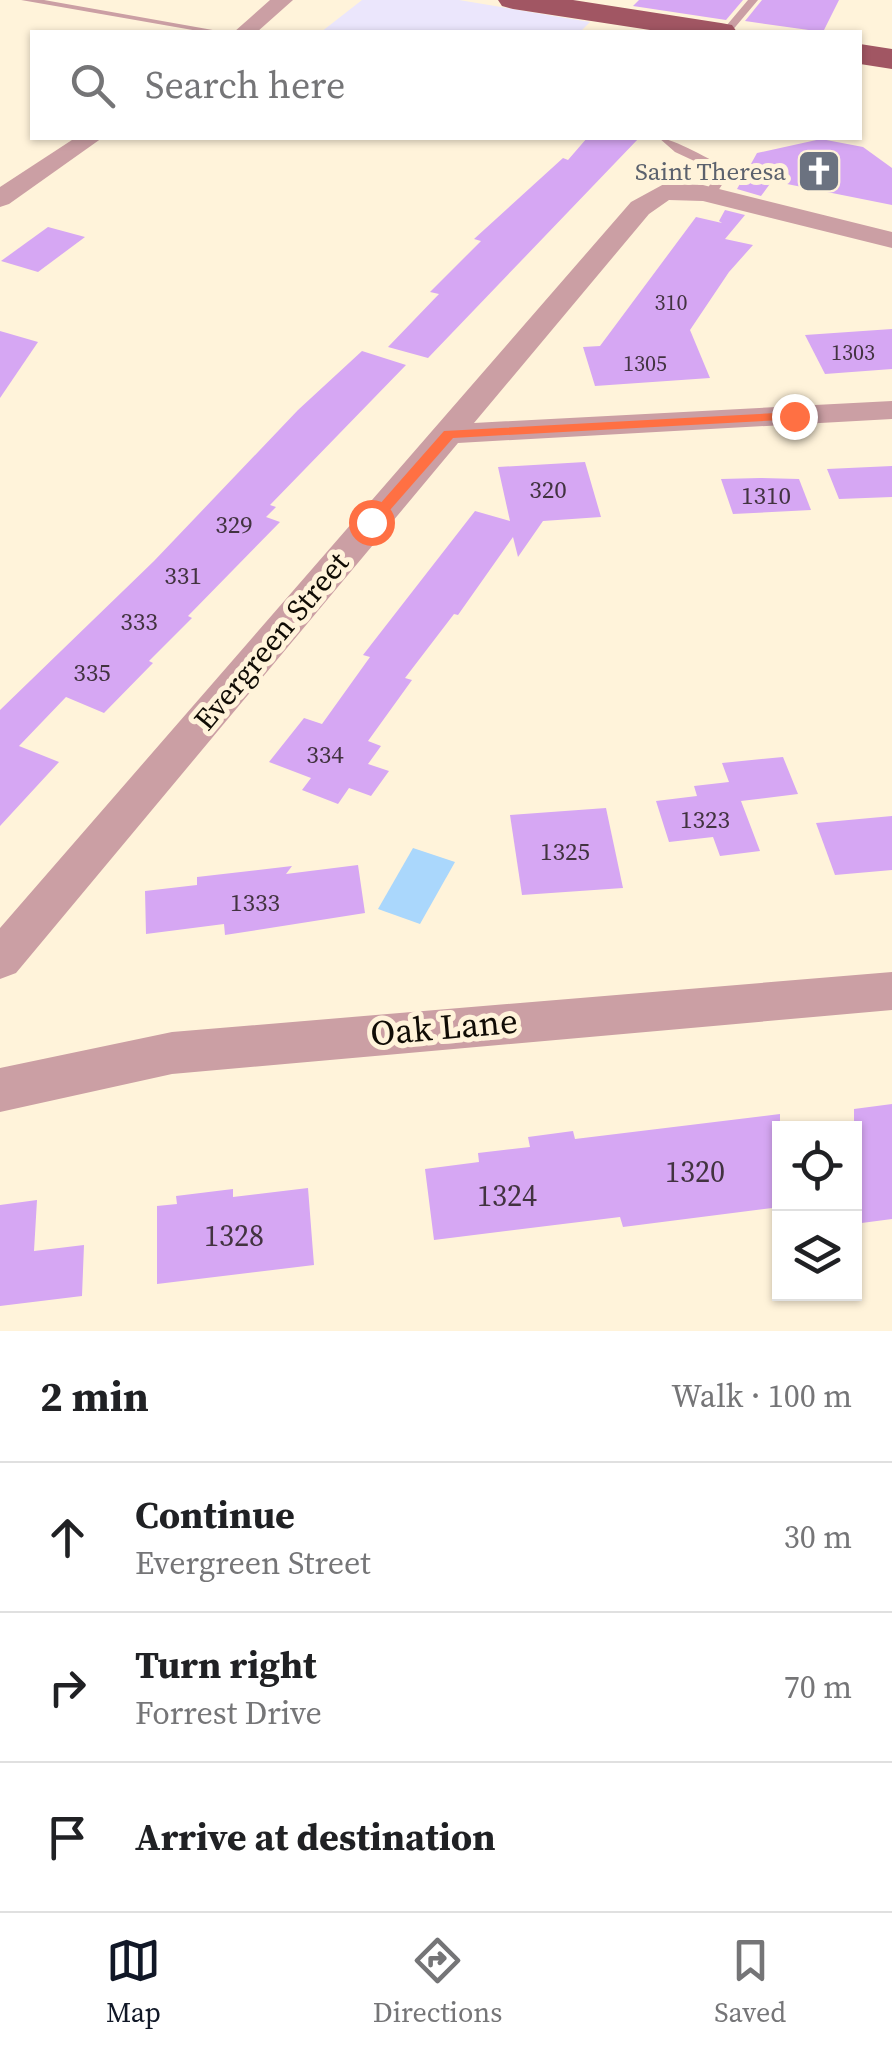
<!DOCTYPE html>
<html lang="en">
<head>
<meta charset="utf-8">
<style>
	body { margin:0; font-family:"Source Serif 4",serif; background:#f2f2f2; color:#202124 }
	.controls { position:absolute; right:30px; bottom:30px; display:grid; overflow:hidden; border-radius:0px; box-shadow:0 2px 8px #0004 }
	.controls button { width:90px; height:90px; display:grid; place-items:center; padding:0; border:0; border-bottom:2px solid #e0e0e0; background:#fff; color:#202124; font:50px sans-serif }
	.stop { position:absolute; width:30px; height:30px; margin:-22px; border:8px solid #ff7043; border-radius:50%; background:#fff }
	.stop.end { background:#ff7043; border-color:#fff; box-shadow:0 2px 10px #0008 }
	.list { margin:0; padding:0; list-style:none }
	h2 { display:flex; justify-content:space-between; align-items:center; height:130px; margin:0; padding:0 40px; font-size:42px }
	h2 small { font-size:32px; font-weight:400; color:#757577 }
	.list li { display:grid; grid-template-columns:65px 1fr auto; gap:30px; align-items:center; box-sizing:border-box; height:150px; padding:0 40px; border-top:2px solid #e0e0e0 }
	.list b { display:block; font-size:38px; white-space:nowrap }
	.list p { margin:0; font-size:32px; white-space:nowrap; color:#757577 }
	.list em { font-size:32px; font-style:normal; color:#757577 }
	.icon { flex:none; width:55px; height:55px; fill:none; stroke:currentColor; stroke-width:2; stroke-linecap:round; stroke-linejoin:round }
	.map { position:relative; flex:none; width:892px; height:1331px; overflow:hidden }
	.search { position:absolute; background:#fff; box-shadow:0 2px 8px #0004; left:30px; right:30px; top:30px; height:110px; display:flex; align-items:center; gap:25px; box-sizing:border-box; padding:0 35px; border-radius:0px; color:#757577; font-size:38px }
	.sheet { height:580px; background:#fff }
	nav { display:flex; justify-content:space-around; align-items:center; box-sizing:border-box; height:140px; border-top:2px solid #e0e0e0; background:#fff; font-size:28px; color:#757577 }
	nav a { display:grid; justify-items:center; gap:5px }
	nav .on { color:#111827 }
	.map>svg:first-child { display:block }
	.commercial { fill:#ebe6fc }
	.water { fill:#aad7fc }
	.building { fill:#d6a7f3 }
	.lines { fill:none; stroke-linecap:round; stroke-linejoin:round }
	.lane { fill:#cb9fa4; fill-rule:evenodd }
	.street { fill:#cb9fa4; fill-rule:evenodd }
	.primary { fill:#a15663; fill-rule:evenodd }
	.route { fill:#ff7043 }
	.labels { text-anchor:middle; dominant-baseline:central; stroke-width:10; stroke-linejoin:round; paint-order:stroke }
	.far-number-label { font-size:22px; fill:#423340 }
	.far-worship-label { font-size:25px; fill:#5b616d; stroke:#fff3da; text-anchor:end }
	.number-label { font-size:25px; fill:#423340 }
	.street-label { font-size:30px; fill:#100c05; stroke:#fff3da }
	.near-number-label { font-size:30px; fill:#423340 }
	.near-street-label { font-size:35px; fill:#100c05; stroke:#fff3da }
</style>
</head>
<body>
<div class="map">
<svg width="892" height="1331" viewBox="0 0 892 1331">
	<rect width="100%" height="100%" fill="#fff3da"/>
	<!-- commercial -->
	<polygon class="commercial" points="362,0 459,0 590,22 580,32 321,32"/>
	<!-- water -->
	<polygon class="water" points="413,848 455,862 420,924 378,909"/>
	<!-- building -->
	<g class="building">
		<polygon points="639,0 743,0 726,20 633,6"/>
		<polygon points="762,0 839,0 823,32 745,21"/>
		<polygon points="587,138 639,138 428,358 388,347 439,294 430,292 481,241 474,239 563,158 568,160"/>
		<polygon points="821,139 863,147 892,168 892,205 772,181 761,196 737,189 757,153"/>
		<polygon points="725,210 745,215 725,239 753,245 729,272 690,330 710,378 595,386 583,347 600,346 696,217 722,223 719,221"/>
		<polygon points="48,227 85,237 38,272 1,261"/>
		<polygon points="892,329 892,369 825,374 805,335"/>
		<polygon points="0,331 38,342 0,398"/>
		<polygon points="362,351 406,365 270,505 276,507 266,517 280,522 188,616 192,618 149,661 153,663 104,713 66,697 19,746 59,762 0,826 0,710 154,561 298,410"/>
		<polygon points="585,462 601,517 543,521 518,557 513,537 458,615 454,614 405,678 412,680 368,741 381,746 368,764 389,771 371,796 349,788 338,804 302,790 311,778 269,762 304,718 322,724 370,657 363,655 475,511 510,521 498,467"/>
		<polygon points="892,466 892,497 839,499 827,469"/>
		<polygon points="760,478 799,479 811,510 733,514 721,479"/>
		<polygon points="783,757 798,794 741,801 760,851 720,856 713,837 669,842 656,801 697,796 694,786 729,782 722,763"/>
		<polygon points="606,808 623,888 522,895 510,815"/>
		<polygon points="892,816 892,870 835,875 816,823"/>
		<polygon points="358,865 365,913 225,935 224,924 146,934 145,891 197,885 197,877 292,866 286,874"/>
		<polygon points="892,1104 892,1219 854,1224 854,1109"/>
		<polygon points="780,1114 780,1207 623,1227 620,1217 434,1240 425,1169 479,1162 478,1153 530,1147 528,1137 573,1131 575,1139"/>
		<polygon points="308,1188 314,1265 157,1284 157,1206 177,1204 176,1196 233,1189 233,1197"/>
		<polygon points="37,1200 34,1251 84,1245 82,1296 0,1306 0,1205"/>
	</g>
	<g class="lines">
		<!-- lane -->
		<g class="lane">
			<polygon points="21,0 44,0 224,32 204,32"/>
			<polygon points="748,0 758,0 731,32 721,32"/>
			<path d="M 659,138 C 673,138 712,161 729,169 L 731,171 L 714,197 L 704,194 L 718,172 L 675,152 Z"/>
		</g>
		<!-- street -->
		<g class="street">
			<polygon points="270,0 293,0 257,32 234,32"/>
			<polygon points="75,138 102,138 9,204 0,207 0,187"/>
			<polygon points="664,184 703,185 892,232 892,248 703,201 669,200 649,214 474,423 892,401 892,419 458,443 16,973 0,979 0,928 631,202"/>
			<polygon points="892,972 892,1010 172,1074 0,1112 0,1068 172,1032"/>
		</g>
		<!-- primary -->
		<g class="primary">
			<polygon points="498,0 573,0 721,23 732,25 737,32 663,32 513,9 502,6"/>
			<polygon points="860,44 892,49 892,69 860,64"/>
		</g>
	</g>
	<!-- route -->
	<polygon class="route" points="794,412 799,413 799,419 453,438 376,526 364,522 444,431"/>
	<!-- icons -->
	<defs>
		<g id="church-square" transform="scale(2.25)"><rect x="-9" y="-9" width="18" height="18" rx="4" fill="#6b7280" stroke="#fff3da"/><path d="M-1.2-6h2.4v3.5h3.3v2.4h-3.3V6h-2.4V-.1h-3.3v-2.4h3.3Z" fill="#fff"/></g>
	</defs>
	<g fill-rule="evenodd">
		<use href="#church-square" x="819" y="171"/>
	</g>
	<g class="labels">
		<!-- far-number labels -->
		<g class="far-number-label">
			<text x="671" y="302">310</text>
			<text x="853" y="352">1303</text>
			<text x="645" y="363">1305</text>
		</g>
		<!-- far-worship labels -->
		<g class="far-worship-label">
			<text x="786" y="171">Saint Theresa</text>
		</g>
		<!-- number labels -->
		<g class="number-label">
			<text x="548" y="489">320</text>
			<text x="766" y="495">1310</text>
			<text x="234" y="524">329</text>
			<text x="183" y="575">331</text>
			<text x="139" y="621">333</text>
			<text x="92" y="672">335</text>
			<text x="325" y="754">334</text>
			<text x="705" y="819">1323</text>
			<text x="565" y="851">1325</text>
			<text x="255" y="902">1333</text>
		</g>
		<!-- street labels -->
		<g class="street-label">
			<text transform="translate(271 641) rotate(-50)">Evergreen Street</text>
		</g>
		<!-- near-number labels -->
		<g class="near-number-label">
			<text x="695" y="1171">1320</text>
			<text x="507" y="1195">1324</text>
			<text x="234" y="1235">1328</text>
		</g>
		<!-- near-street labels -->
		<g class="near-street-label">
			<text transform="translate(444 1027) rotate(-5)">Oak Lane</text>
		</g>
	</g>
</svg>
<div class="controls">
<button><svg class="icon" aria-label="locate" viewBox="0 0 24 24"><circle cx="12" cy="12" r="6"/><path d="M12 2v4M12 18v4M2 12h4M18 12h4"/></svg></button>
<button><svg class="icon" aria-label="layers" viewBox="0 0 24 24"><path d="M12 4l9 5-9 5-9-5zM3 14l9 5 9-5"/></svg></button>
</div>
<div class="stop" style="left:371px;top:522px"></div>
<div class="stop end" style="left:794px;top:416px"></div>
<div class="search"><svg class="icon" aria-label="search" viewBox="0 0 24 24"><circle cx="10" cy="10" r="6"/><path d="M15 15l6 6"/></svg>Search here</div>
</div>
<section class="sheet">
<h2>2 min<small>Walk · 100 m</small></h2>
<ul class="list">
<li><svg class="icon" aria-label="ahead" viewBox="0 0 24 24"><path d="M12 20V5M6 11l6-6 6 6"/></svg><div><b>Continue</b><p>Evergreen Street</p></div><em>30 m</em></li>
<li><svg class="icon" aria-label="right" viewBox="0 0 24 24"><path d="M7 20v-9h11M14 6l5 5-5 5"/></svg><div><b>Turn right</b><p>Forrest Drive</p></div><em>70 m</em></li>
<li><svg class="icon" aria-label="arrive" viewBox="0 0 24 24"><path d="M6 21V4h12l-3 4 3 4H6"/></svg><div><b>Arrive at destination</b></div></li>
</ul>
</section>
<nav>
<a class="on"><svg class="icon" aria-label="map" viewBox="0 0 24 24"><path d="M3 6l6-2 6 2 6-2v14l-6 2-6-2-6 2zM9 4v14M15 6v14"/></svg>Map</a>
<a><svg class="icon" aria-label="directions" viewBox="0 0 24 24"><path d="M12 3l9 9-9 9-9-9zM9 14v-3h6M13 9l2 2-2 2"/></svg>Directions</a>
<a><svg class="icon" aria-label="saved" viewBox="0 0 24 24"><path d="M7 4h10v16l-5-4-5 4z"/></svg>Saved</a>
</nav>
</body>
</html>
